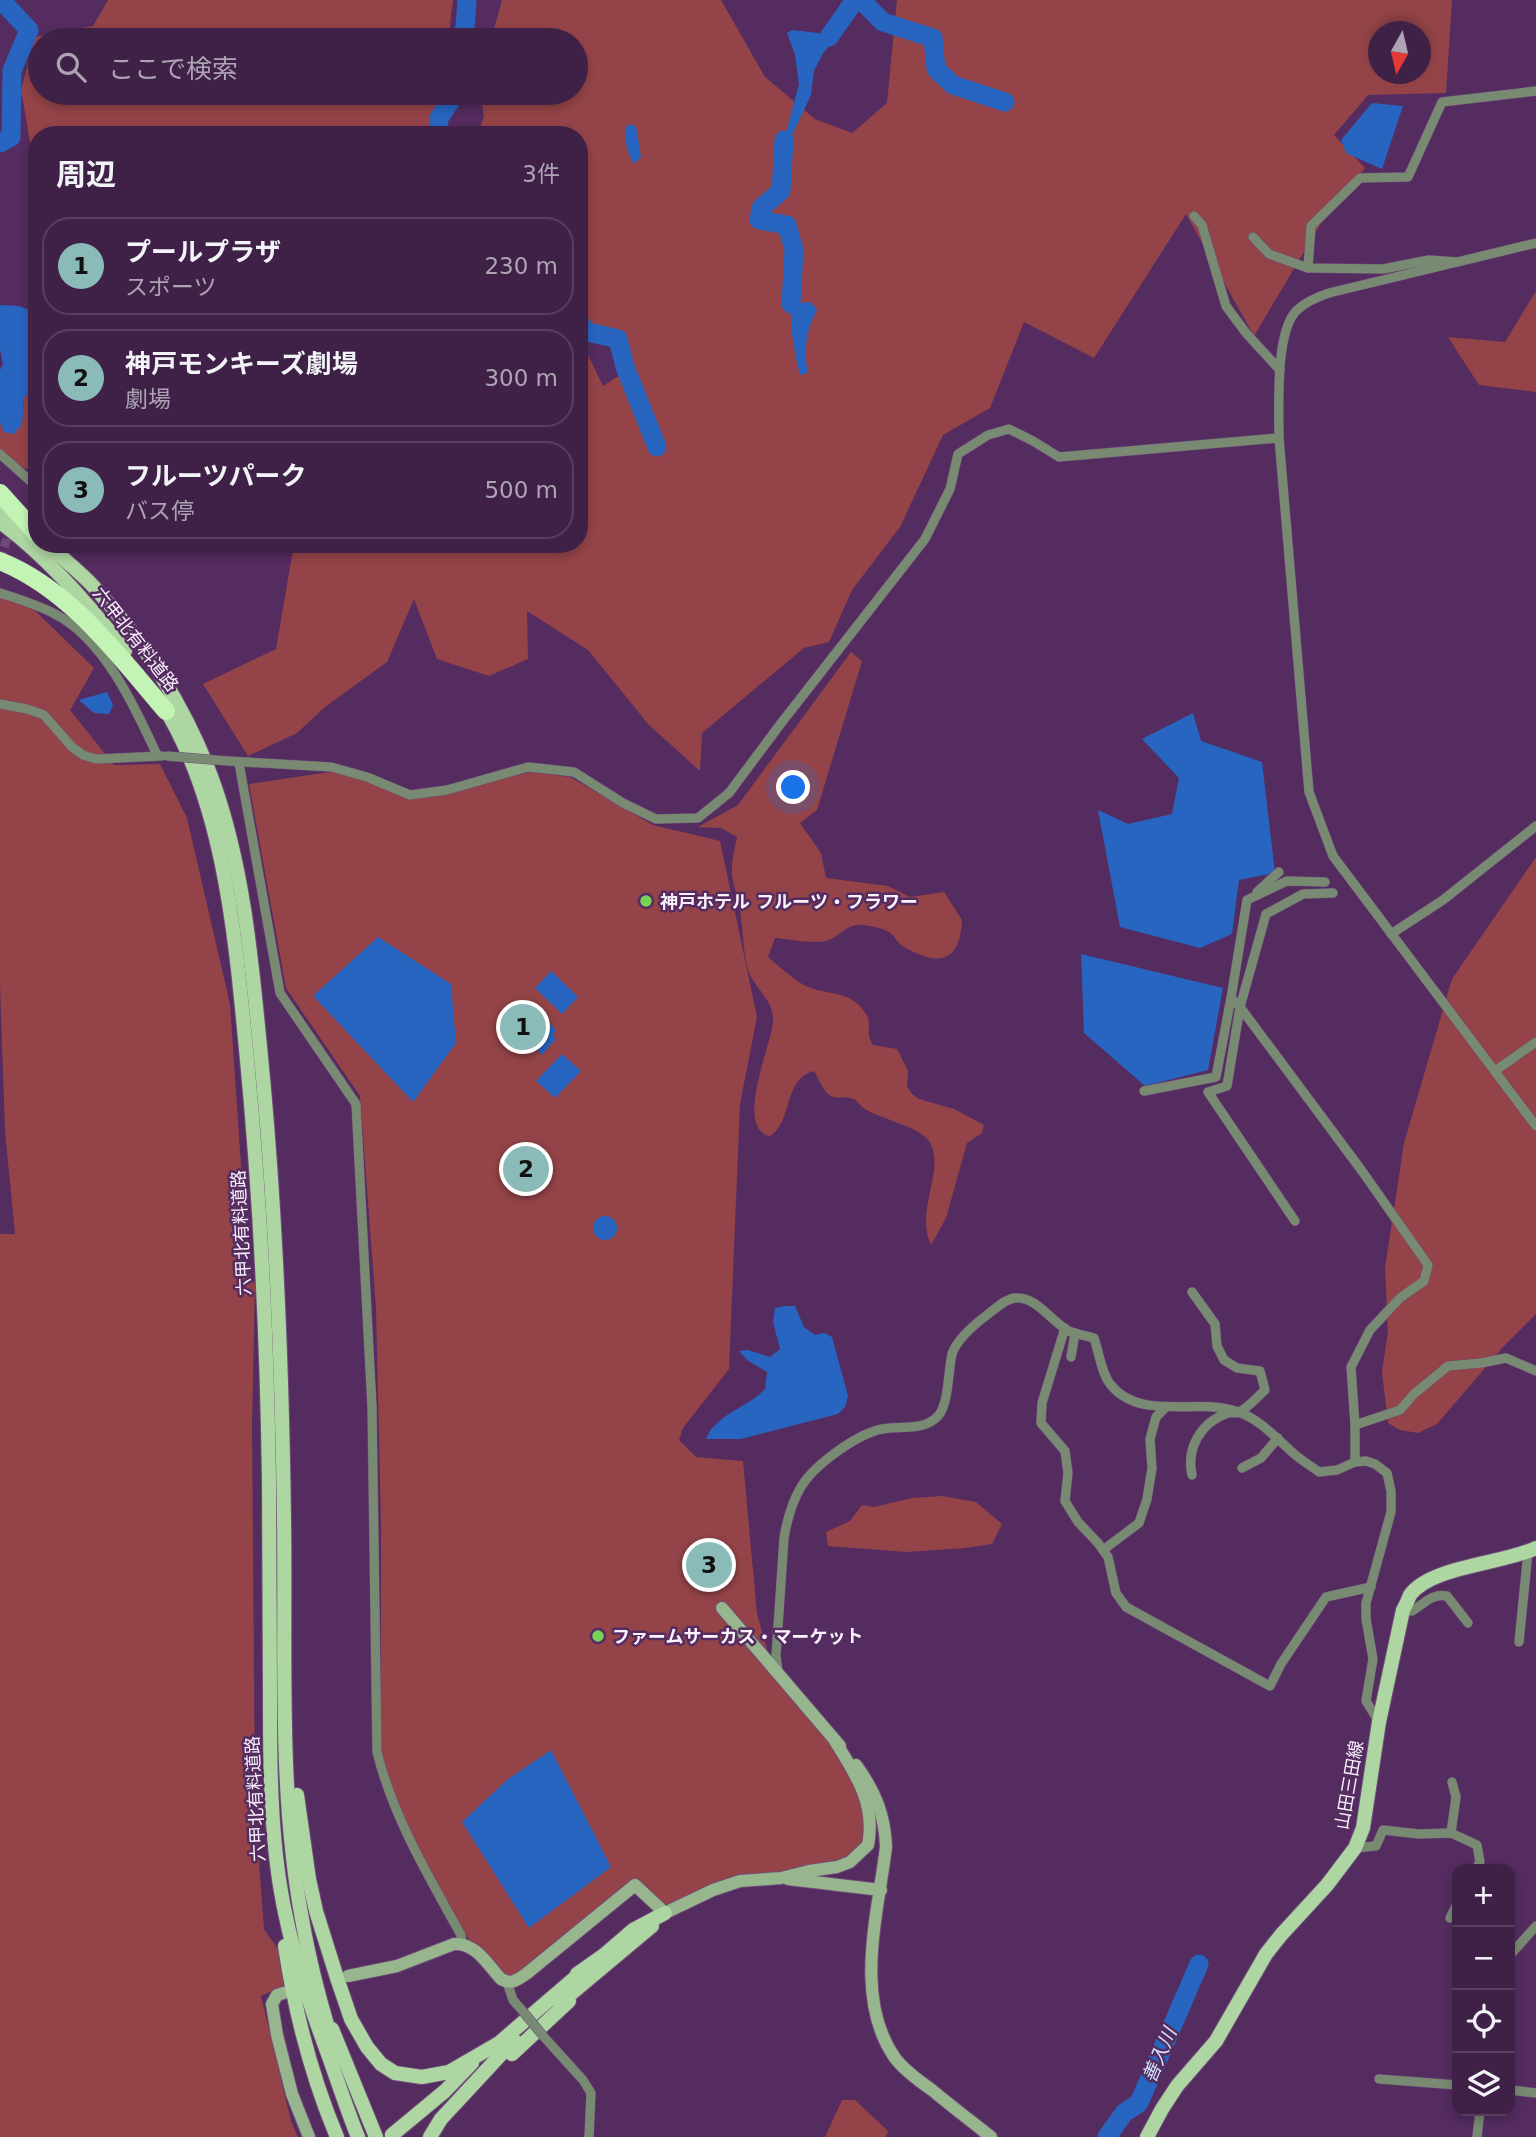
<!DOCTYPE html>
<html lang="ja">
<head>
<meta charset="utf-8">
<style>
	body { margin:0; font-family:"DejaVu Sans","Noto Sans JP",sans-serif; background:#4a2e52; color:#f1f3f6 }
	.controls { position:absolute; right:21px; bottom:21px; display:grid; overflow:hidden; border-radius:14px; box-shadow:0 4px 10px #0003 }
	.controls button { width:63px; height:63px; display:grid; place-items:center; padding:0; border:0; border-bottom:2px solid #583e60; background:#3f2148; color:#f1f3f6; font:35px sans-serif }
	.compass { position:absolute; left:1368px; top:21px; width:63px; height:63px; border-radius:50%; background:#3f2148; box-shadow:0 4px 10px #0003; rotate:188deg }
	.you { position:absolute; left:794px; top:788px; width:24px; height:24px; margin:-18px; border:5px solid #fff; border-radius:50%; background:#1a73e8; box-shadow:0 0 0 10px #1a73e833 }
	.badge { display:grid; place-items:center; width:46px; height:46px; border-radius:50%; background:#8bbbb9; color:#111; font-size:23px; font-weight:700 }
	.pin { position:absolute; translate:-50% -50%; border:4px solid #fff; box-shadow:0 2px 7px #0006 }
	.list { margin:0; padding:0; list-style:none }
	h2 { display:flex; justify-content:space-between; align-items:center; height:91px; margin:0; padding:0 28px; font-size:30px }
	h2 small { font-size:23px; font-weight:400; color:#ada3b4 }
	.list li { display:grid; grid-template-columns:46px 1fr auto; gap:21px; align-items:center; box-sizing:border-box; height:98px; margin:0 14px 14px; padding:0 14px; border:2px solid #583e60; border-radius:28px }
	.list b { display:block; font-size:26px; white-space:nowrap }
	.list p { margin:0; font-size:23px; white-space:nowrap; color:#ada3b4 }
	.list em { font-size:23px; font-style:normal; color:#ada3b4 }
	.icon { flex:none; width:38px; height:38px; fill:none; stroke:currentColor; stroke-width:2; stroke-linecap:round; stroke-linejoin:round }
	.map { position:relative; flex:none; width:1536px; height:2137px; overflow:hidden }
	.search { position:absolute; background:#3f2148; box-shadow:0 4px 10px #0003; left:28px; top:28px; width:560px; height:77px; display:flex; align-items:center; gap:18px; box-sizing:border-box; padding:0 24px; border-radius:38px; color:#ada3b4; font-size:26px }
	.panel { position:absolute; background:#3f2148; box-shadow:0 4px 10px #0003; left:28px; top:126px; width:560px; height:427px; border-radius:28px }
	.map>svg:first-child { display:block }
	.green { fill:#944448; fill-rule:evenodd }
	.water { fill:#2865c0 }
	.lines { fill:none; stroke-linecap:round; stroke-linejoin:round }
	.river { stroke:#2865c0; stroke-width:19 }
	.street-tunnel { stroke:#6d4a78; stroke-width:9; stroke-dasharray:9 4.5; stroke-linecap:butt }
	.street-casing { stroke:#6f4c79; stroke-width:10 }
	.secondary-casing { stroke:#6f4c79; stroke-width:14 }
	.primary-casing { stroke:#6f4c79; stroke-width:16 }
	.highway-casing { stroke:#6f4c79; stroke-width:19 }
	.street { stroke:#788b72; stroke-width:9 }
	.secondary { stroke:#97b68d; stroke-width:12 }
	.primary { stroke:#aed6a2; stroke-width:14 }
	.highway { stroke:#c3f4b5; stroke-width:18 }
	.street-bridge-casing { stroke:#6f4c79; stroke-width:10; stroke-linecap:butt }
	.street-bridge { stroke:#788b72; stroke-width:9 }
	.poi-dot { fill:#77d259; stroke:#542c60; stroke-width:2.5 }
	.labels { text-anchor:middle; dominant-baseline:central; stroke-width:5; stroke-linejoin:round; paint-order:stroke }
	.street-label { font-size:18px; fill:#faf1fd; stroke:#542c60 }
	.poi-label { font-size:18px; font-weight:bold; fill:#faf1fd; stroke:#542c60; text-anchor:start }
	.water-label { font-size:19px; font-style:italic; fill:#d2e2fa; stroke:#542c60 }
</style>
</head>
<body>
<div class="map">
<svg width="1536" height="2137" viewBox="0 0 1536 2137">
	<rect width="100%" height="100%" fill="#542c60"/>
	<!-- green -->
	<g class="green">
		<polygon points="108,0 453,0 448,40 40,40 40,93 441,93 433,135 37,135 37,182 21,90 35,37 93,26"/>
		<path d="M 502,0 L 721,0 L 765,77 L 815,119 L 852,133 L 887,103 L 897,0 L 1452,0 L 1446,93 L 1368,95 L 1334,135 L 1365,168 L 1320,225 L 1254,336 L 1186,214 L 1094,358 L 1024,322 L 990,408 L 943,435 L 900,527 L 852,590 L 829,642 L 804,648 L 702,733 L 700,771 L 649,725 L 588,650 L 527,611 L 528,659 L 489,676 L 437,659 L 414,599 L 387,662 L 325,707 L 297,733 L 248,756 L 203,684 L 276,649 L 294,544 L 579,544 L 579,352 L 588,355 L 603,386 L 622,374 L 611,338 L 579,333 L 579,135 L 478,135 L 484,116 L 480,93 L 576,93 L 576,40 L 491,40 ZM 1378,32 L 1420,32 L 1420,74 L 1378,74 Z"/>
		<polygon points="1536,291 1536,392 1479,385 1448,337 1505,342"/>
		<polygon points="37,387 37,474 20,466 0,450 0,422 4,432 22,424 24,398 33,388"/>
		<polygon points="0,592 19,595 94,668 70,710 114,765 160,764 187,818 230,1004 245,1224 244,1249 238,1255 255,1284 252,1425 255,1807 264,1929 291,1968 293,1982 261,1996 291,2121 298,2137 0,2137 0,1234 15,1234 5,1131 0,984"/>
		<path d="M 851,652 L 862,661 L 817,810 L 800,823 L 821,853 L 826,878 L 888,886 L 910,897 L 944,892 L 962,920 C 960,964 938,966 904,947 C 898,944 895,936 889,932 C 882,928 871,926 863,925 C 848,923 841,935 829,940 C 817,945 789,939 775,938 L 768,957 C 779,966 796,982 808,987 C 831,996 851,990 866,1014 C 873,1024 864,1031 873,1045 L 897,1049 L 908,1071 L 907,1086 L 912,1094 L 919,1099 L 954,1109 L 984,1125 L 982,1133 L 967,1143 L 946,1218 L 931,1245 C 915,1212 944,1173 931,1144 C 923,1127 880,1119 865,1109 C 861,1107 858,1101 854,1099 C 845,1096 835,1100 828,1094 C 822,1088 818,1078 814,1071 C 783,1078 793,1122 770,1136 C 734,1129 771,1046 773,1022 C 775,1001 754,988 748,970 C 743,952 743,929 740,911 C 739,898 733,886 732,874 C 731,862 735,848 737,837 L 721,828 L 698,827 L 738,805 Z"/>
		<polygon points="330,772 365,780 409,797 445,793 530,772 570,777 653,825 720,841 757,1017 740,1104 729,1369 683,1428 679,1440 696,1457 743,1461 757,1614 776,1681 852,1768 867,1794 862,1842 847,1858 827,1865 727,1882 665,1913 634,1883 509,1980 471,1943 424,1862 388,1781 381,1749 381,1525 376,1308 360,1096 286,988 249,784"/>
		<polygon points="1536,857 1536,1314 1503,1347 1437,1424 1418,1433 1400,1430 1388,1423 1382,1372 1388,1331 1385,1268 1404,1143 1452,979"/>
		<polygon points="942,1496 976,1502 1002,1524 992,1544 965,1548 907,1552 828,1546 826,1532 850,1521 862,1505 874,1507 912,1498"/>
		<polygon points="842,2100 855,2100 888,2131 886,2137 825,2137"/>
	</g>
	<!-- water -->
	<g class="water">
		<polygon points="792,30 818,33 829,37 832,43 823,53 814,71 811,95 788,144 784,140 799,84 795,55 787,33"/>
		<polygon points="1372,103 1403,106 1382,169 1346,153 1341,140"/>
		<path d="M 627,124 L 636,126 L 641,157 L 634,164 C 626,152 624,138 627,124 Z"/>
		<path d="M 811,302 L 817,310 C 806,329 803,352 808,373 L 800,375 C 794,351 790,328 791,304 Z"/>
		<polygon points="0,305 19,306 37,313 37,387 33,388 24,398 22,424 14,434 4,432 0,422 0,370 3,364 0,349"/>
		<polygon points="107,692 113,705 109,714 94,713 79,700"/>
		<polygon points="1193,713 1201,741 1262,762 1275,873 1239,880 1232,934 1200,948 1120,927 1098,810 1128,824 1172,814 1179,778 1142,739"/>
		<polygon points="378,937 451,984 456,1043 413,1102 313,996"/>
		<polygon points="1081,954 1223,988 1208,1070 1145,1086 1084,1033"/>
		<polygon points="551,971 578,997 562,1014 535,988"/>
		<polygon points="541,1014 556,1030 553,1035 556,1039 542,1055 537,1049 532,1035"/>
		<polygon points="562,1054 581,1071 555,1098 536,1081"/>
		<circle cx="605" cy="1228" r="12"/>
		<polygon points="784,1306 795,1306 804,1327 815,1335 824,1333 832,1337 848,1396 845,1407 838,1414 741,1439 706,1439 711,1429 724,1417 755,1398 765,1389 767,1372 747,1360 739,1351 748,1350 770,1357 780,1349 773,1322 775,1308"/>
		<polygon points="551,1750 611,1867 529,1928 462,1822 508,1779"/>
	</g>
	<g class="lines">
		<!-- river -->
		<g class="river">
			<polyline points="861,0 883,22 933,38 936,69 953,85 1005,102"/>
			<polyline points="829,37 855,0"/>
			<polyline points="459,40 465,28 467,0"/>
			<polyline points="438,135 439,118 454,96 454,93"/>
			<polyline points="784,140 781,191 761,208 759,220 787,225 794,250 791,304"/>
			<polyline points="0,143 11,137 12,71 29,30 1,0"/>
			<polyline points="579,323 588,332 618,339 625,367 657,447"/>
			<polyline points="1107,2137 1124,2113 1139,2103 1199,1964"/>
		</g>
		<!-- street-tunnel -->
		<polyline class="street-tunnel" points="0,560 7,538 14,530"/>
		<!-- street casing -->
		<g class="street-casing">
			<g id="street">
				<polyline points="1194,216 1202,225 1226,306 1246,333 1280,370"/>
				<polyline points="1253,237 1269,254 1308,268"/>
				<polyline points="1458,262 1429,260 1383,269 1308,268 1311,226 1360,178 1408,177 1442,102 1536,91"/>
				<path d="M 1279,438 C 1279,407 1275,334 1296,311 C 1305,302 1317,297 1329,293 L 1536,243"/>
				<polyline points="0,454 37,487"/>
				<polyline points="33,507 37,500"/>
				<path d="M 0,593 C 18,599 38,605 55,614 C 104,639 135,707 157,755"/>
				<polyline points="0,704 27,709 44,715 72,747 83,755 96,759 162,756"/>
				<polyline points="228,761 331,767 367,777 410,795 447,790 528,767 574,772 623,803 656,819 698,818 729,793 782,722 925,539 950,489 958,454 988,435 1009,429 1033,441 1059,457 1279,438 1309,792 1333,856 1536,1126"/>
				<path d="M 239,763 L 280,993 L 356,1104 L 372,1407 L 377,1752 C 393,1817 429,1877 461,1935 L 462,1943"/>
				<polyline points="1257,892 1279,872"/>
				<polyline points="1391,934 1443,900 1536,826"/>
				<polyline points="1231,998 1240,1007 1362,1171 1428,1265 1424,1281 1400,1298 1370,1330 1351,1367 1355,1425 1355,1462"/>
				<polyline points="1495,1071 1536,1042"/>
				<polyline points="1144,1091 1216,1077 1231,998 1247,900 1287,881 1325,882"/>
				<polyline points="1295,1221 1208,1092 1227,1086 1240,1007 1266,914 1303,894 1333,893"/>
				<polyline points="1065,1328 1042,1403 1041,1423 1065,1451 1068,1473 1065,1501 1078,1522 1098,1543 1108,1557 1116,1593 1126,1607 1270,1686 1281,1664 1326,1597 1371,1587"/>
				<polyline points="1071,1357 1075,1333"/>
				<polyline points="1355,1425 1400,1410 1414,1394 1448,1366 1481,1363 1506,1358 1536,1371"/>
				<polyline points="1242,1468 1261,1458 1278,1438"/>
				<path d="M 1192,1475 C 1186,1448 1201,1422 1228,1413 C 1232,1412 1234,1414 1239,1412 C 1248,1408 1257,1397 1265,1390 L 1260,1371 L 1237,1368 L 1224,1360 L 1217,1346 L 1215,1324 L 1192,1292"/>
				<polyline points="1103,1550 1139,1523 1147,1499 1152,1468 1150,1439 1156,1417 1165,1408"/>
				<path d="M 1403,1610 L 1412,1611 C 1424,1604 1432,1593 1447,1596 L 1468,1623"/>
				<polyline points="1519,1642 1528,1552"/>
				<path d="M 778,1672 L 776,1656 L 784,1538 C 787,1520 792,1502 801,1487 C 814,1465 857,1434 882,1429 C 901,1425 923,1432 938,1416 C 949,1404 948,1371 952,1354 C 957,1339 975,1324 987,1315 C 995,1309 1005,1299 1015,1298 C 1037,1296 1051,1322 1069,1331 C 1076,1334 1086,1336 1094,1338 C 1099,1352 1101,1372 1110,1384 C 1139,1421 1194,1399 1232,1410 C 1257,1416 1275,1437 1293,1453 C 1301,1460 1311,1466 1319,1472 L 1337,1470 L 1355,1462 L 1366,1461 L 1375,1464 L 1387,1473 L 1391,1491 L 1391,1512 L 1366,1603 L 1366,1619 L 1373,1659 L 1366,1701 L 1379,1722"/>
				<polyline points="1451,1833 1456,1797 1452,1782"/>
				<polyline points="1355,1848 1376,1846 1383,1830 1419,1834 1451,1833 1477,1845 1480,1862 1476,1869"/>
				<polyline points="1450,1918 1457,1904"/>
				<polyline points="1510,1955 1536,1926"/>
				<polyline points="507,1982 513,2000 521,2009"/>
				<polyline points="544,2037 583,2080 591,2093 589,2137"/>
				<polyline points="1379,2079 1457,2085"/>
				<polyline points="1510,2090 1536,2093"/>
				<polyline points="1477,2137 1480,2111"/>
			</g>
		</g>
		<!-- secondary casing -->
		<g class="secondary-casing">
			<g id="secondary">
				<polyline points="722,1608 840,1746"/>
				<path d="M 856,1765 C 875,1791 885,1815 886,1847 C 878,1914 853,1998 895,2058 C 905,2071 919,2081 932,2090 C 951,2106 971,2121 991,2137"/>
				<polyline points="788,1879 881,1890"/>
				<path d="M 348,1976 L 397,1966 L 454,1944 C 475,1942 488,1965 501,1979 C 511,1985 517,1980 526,1974 L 635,1885 L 665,1913 L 713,1890 L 740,1881 L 781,1878 L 809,1871 L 837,1867 L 850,1862 L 868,1845 C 876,1804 856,1775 835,1741"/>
				<polyline points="290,1991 277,1995 272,2004 277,2035 292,2094 309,2137"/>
			</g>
		</g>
		<!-- primary casing -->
		<g class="primary-casing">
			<g id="primary">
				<polyline points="0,509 24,527"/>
				<path d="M 0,522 C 47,556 90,606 125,651"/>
				<path d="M 47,544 C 62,558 79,571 93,586 C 143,639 187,711 212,779 C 244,867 252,964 261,1057 C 276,1211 282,1365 284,1519 C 286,1651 278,1789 302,1919 C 309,1960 320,2002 332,2041"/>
				<path d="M 161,702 C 224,801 235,935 246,1049 C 260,1193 267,1337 269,1481 C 270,1552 269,1623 270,1694 C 270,1748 270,1802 276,1856 C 283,1924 304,1990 328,2054 C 338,2082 347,2110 358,2137"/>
				<polyline points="297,1795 309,1879 316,1911 337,1978 351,2019 367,2047 381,2064 395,2073 422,2077 449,2072 499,2043 584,1970"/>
				<path d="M 285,1946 C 295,2013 311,2075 337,2137"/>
				<polyline points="577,1974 604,1955 633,1930 665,1913"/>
				<polyline points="560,2003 652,1926"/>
				<polyline points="332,2029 376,2137"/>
				<polyline points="512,2054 569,2001"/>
				<polyline points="392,2135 445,2091 472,2063"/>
				<polyline points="430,2137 441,2119 505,2050 515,2041"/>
				<path d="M 1147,2137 L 1162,2109 L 1177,2086 L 1216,2041 L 1266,1954 L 1281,1935 L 1327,1885 L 1355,1848 L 1363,1828 L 1379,1722 L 1403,1610 C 1406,1605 1408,1600 1410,1595 C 1431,1566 1503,1564 1536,1548"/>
			</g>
		</g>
		<!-- highway casing -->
		<g class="highway-casing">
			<g id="highway">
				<polyline points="0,493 37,534"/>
				<path d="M 0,561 C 70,589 118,655 166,711"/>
			</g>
		</g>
		<!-- street -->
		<use href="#street" class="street"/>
		<!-- secondary -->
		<use href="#secondary" class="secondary"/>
		<!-- primary -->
		<use href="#primary" class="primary"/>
		<!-- highway -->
		<use href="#highway" class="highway"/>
		<!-- street-bridge casing -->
		<g class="street-bridge-casing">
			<g id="street-bridge">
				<polyline points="167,756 228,761"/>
				<polyline points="521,2009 544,2037"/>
			</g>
		</g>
		<!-- street-bridge -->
		<use href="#street-bridge" class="street-bridge"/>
	</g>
	<!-- markers -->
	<g class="poi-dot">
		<circle cx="646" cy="901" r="7"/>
		<circle cx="598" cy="1636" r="7"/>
	</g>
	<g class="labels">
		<!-- street labels -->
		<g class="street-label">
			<text transform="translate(136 639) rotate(52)">六甲北有料道路</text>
			<text transform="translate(241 1233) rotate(-93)">六甲北有料道路</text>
			<text transform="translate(1349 1785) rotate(-80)">山田三田線</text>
			<text transform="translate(255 1799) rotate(-93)">六甲北有料道路</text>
		</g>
		<!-- poi labels -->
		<g class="poi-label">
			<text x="660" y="901">神戸ホテル フルーツ・フラワー</text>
			<text x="612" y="1636">ファームサーカス・マーケット</text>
		</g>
		<!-- water labels -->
		<g class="water-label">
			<text transform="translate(1159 2055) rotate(-67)">善入川</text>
		</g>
	</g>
</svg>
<div class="controls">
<button>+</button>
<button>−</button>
<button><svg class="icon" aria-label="locate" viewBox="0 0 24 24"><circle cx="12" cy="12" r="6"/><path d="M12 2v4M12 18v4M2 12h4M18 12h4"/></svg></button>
<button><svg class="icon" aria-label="layers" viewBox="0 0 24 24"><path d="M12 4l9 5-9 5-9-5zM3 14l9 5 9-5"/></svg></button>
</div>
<svg class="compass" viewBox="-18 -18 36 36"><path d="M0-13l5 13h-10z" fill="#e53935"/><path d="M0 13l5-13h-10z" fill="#ada3b4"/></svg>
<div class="you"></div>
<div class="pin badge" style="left:523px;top:1027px">1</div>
<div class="pin badge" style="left:526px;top:1169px">2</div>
<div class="pin badge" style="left:709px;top:1565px">3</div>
<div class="search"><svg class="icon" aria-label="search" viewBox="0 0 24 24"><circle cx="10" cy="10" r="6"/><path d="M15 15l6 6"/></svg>ここで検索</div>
<section class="panel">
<h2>周辺<small>3件</small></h2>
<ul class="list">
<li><span class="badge">1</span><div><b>プールプラザ</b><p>スポーツ</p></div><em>230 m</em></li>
<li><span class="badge">2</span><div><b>神戸モンキーズ劇場</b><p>劇場</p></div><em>300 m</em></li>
<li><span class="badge">3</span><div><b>フルーツパーク</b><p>バス停</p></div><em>500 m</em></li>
</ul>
</section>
</div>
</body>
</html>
